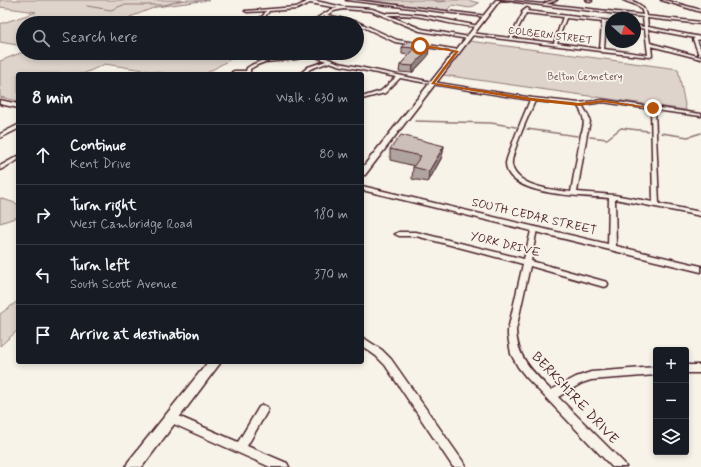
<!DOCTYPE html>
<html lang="en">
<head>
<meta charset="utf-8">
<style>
	body { margin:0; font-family:Mynerve,sans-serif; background:#242831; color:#f1f3f6 }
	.controls { position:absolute; right:12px; bottom:12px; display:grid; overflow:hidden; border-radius:4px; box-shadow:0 2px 6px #0003 }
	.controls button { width:36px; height:36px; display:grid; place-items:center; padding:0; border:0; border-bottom:1px solid #363941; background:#171b24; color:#f1f3f6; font:20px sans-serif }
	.compass { position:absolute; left:605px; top:12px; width:36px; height:36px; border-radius:50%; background:#171b24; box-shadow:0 2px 6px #0003; rotate:110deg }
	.stop { position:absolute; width:12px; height:12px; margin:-9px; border:3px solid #b45309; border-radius:50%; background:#fff }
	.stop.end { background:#b45309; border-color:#fff; box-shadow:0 1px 4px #0008 }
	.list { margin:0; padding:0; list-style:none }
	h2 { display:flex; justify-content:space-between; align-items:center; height:52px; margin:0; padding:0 16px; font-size:17px }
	h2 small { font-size:13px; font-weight:400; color:#9ea1a6 }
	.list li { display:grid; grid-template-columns:26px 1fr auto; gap:12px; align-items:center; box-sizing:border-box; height:60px; padding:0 16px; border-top:1px solid #363941 }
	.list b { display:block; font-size:15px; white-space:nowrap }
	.list p { margin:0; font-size:13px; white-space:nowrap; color:#9ea1a6 }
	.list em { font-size:13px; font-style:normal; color:#9ea1a6 }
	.icon { flex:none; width:22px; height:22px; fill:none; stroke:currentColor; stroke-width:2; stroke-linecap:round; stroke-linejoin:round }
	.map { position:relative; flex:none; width:701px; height:467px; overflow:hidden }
	.search { position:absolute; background:#171b24; box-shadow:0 2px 6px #0003; left:16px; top:16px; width:348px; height:44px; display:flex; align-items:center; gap:10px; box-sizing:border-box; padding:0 14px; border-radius:22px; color:#9ea1a6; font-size:15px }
	.panel { position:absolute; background:#171b24; box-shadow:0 2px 6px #0003; left:16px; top:72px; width:348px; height:292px; border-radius:4px }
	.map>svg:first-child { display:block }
	.green { fill:#ded4cc; stroke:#947a7c }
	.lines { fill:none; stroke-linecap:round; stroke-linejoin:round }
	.stream-far1 { stroke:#8e7275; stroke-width:1 }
	.stream { stroke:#8e7275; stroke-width:1.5 }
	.street-casing { stroke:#4a1f2b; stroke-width:3 }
	.secondary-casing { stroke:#4a1f2b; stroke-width:3 }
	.street { fill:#f7f3e8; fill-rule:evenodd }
	.secondary { fill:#f7f3e8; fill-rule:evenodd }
	.wall { fill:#afa49f; stroke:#4a1f2b }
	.shaded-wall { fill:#8f8682; stroke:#4a1f2b }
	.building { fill:#ccbfb9; stroke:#4a1f2b }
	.route { fill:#b45309 }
	.labels { text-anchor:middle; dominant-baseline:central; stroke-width:3.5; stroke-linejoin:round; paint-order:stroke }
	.far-street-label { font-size:10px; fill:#4a1f2b; stroke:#f7f3e8 }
	.far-park-label { font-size:10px; fill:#6f4c53; stroke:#f7f3e8 }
	.street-label { font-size:12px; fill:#4a1f2b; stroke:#f7f3e8 }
	.near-street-label { font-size:14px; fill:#4a1f2b; stroke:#f7f3e8 }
</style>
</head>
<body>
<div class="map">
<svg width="701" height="467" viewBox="0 0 701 467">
	<rect width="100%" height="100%" fill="#f7f3e8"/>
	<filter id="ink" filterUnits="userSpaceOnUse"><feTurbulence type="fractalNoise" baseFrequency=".025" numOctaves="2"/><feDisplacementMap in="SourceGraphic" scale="8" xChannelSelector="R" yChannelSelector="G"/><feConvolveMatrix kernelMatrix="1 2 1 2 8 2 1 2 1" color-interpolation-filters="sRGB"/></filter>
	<g filter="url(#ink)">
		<!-- green -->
		<g class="green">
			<polygon points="0,0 209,0 156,7 130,17 129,18 132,19 122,23 23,23 23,46 0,42 0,24 36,12 0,7"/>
			<polygon points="351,0 467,0 479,3 470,8 452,5 446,11"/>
			<polygon points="469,41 678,69 686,110 443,75"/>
			<polygon points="23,52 23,53 241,53 205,74 169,74 105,64 83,74 18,74 18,101 0,97 0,61"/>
			<polygon points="0,198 18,204 18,217 0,223"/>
			<polygon points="18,301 18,330 0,346 0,314"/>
		</g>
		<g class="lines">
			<!-- stream-far1 -->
			<g class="stream-far1">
				<polyline points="433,0 439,2 447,1 446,0"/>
				<polyline points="87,6 111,10 123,5 164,5 183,0"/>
			</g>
			<!-- stream -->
			<g class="stream">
				<polyline points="415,121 491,123 516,127"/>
				<polyline points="527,129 577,136"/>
				<polyline points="661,133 688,137 701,133"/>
				<polyline points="590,137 607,139 621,128 648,131"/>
			</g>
			<!-- street casing -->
			<g class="street-casing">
				<g id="street">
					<path d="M 300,0 L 311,0 L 343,7 L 372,9 L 386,14 L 387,13 L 399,13 L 421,15 L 479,26 C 469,29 434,19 421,17 C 410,15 399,15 387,15 L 422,29 L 469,37 L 470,38 L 468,39 L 420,31 L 371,11 L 343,9 L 334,11 L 327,15 L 358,22 L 397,40 L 459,50 L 460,51 L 458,52 L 395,42 L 357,24 L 357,23 L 325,16 L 313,23 L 309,23 L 332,9 L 338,8 L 310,3 L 297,9 L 269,11 C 265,18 260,23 251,23 L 263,16 L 266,11 L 247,12 L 245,11 L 296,7 L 307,2 Z"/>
					<polygon points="346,0 355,0 487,16 485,17"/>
					<path d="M 499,0 L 543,4 L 553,0 L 557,0 L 546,4 L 643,15 C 642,4 631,4 623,0 C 633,0 645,4 646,16 L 701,22 L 701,24 L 647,18 L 648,27 L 701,37 L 701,39 L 697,40 L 701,50 L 701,56 L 699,55 L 693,39 L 695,38 L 648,29 L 650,43 L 701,57 L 701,59 L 651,46 L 652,56 L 650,57 L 602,52 L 600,51 L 470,35 L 471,33 L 510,38 L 523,13 L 522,12 L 527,8 L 529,9 L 527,11 L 611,21 L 611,23 L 606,22 L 604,49 L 648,55 L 645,29 L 635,27 L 635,25 L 644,27 L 643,17 ZM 526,13 L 563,17 L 554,43 L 513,38 ZM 566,18 L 602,22 L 600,49 L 557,43 Z"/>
					<polygon points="586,0 592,1 590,2"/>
					<polygon points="661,0 665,0 701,10 701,12"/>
					<polygon points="209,18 247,22 249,23 209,20 204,23 199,23"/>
					<path d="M 309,53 L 314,53 L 339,63 L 432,82 L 533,98 L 579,103 L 603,100 L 701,114 L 701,116 L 655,110 L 659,204 L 701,212 L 701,216 L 615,199 L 616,247 L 612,249 L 609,249 L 608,247 L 609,198 C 586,196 505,197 506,163 C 507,157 510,151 512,145 C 517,130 524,115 530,100 L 432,84 L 400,78 L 385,93 L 362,99 L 362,97 L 381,91 L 396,77 L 338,65 L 330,62 L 310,69 L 305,74 L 300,74 L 308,67 L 326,61 L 312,55 L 296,59 L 265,62 L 257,65 L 250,69 L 250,74 L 234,73 L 232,72 L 234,71 L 246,71 L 247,68 C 269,53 286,62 309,53 ZM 535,101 L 577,105 C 584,115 586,123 581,134 L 571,192 C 554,190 516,187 512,165 C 510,156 530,112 535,101 ZM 603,102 L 651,109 L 653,202 L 614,195 L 577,192 L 587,134 L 590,122 L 588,115 L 582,105 Z"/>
					<polygon points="18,125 18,129 0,138 0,134"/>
					<polygon points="18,156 18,160 0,170 0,166"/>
					<path d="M 532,227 L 536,227 L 537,229 L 531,261 L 607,282 L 608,284 L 607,286 L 604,287 L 530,266 L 516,330 C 517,358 533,372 551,390 L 576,377 L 591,372 L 656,367 L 656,375 L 591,380 L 582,383 L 558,397 L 624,463 L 626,467 L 612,467 L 526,377 L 518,367 L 511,354 L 508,336 L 508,330 L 523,264 L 416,236 L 399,236 L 395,234 L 399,232 L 416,232 L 524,259 Z"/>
					<polygon points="362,337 382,350 391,359 464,463 466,467 453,467 385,365 376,356 362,346"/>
					<rect x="686" y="365" width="15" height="8"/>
					<polygon points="263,405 267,407 268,410 247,446 287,463 289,467 270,467 167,421 166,418 167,415 171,413 238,442 259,407"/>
				</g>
			</g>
			<!-- secondary casing -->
			<g class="secondary-casing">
				<g id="secondary">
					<polygon points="496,0 500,0 365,175 362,175 362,168"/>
					<polygon points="0,100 18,104 18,108 0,104"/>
					<polygon points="362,186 701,266 701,272 362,190"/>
					<polygon points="208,362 221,362 142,467 126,467 128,462"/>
				</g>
			</g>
			<!-- street -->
			<use href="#street" class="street"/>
			<!-- secondary -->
			<use href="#secondary" class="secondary"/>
		</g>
		<!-- wall -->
		<g class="wall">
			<polygon points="402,47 419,47 428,56 412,73 399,72 400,65 409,55 402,54"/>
			<polygon points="444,146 442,157 428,182 412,179 413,167 415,166 390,160 390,149"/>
		</g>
		<!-- shaded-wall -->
		<g class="shaded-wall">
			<polygon points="419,42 418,49 412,55 413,48"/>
			<polygon points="429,49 428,56 412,73 413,66"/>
			<polygon points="444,146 442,157 428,182 429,171"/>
		</g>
		<!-- building -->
		<g class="building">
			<polygon points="408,41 419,42 413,48 402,47"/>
			<polygon points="417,46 429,49 413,66 400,65"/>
			<polygon points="401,135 444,146 429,171 413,167 421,156 390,149"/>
		</g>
	</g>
	<!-- route -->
	<polygon class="route" points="420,44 459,51 435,83 533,98 579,103 603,100 656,108 653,109 603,102 579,106 533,101 431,84 455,52 418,46"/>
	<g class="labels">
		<!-- far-street labels -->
		<g class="far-street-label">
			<text transform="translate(550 36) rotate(7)">COLBERN STREET</text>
		</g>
		<!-- far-park labels -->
		<g class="far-park-label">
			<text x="585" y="77">Belton Cemetery</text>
		</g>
		<!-- street labels -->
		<g class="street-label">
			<text transform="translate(534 217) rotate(13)">SOUTH CEDAR STREET</text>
			<text transform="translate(505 245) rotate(14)">YORK DRIVE</text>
		</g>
		<!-- near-street labels -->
		<g class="near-street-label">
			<text transform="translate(575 398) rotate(47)">BERKSHIRE DRIVE</text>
		</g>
	</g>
</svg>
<div class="controls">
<button>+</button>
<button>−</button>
<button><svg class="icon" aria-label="layers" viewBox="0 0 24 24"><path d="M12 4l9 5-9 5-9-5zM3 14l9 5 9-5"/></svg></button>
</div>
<svg class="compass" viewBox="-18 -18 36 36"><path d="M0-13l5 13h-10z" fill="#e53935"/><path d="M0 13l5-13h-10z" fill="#9ea1a6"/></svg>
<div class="stop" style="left:420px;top:46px"></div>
<div class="stop end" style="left:653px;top:108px"></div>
<div class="search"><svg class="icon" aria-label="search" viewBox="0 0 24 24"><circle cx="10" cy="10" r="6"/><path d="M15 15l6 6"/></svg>Search here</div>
<section class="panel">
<h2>8 min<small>Walk · 630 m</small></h2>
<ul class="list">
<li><svg class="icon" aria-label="ahead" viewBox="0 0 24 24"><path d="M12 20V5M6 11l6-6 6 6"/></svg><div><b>Continue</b><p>Kent Drive</p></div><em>80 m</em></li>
<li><svg class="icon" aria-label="right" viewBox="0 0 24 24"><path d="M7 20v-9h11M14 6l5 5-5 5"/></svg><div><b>Turn right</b><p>West Cambridge Road</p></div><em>180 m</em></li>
<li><svg class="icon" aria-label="left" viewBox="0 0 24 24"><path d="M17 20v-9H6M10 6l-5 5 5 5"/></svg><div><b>Turn left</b><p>South Scott Avenue</p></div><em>370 m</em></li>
<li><svg class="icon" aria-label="arrive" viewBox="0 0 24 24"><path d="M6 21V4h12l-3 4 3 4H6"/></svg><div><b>Arrive at destination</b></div></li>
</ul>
</section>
</div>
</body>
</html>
